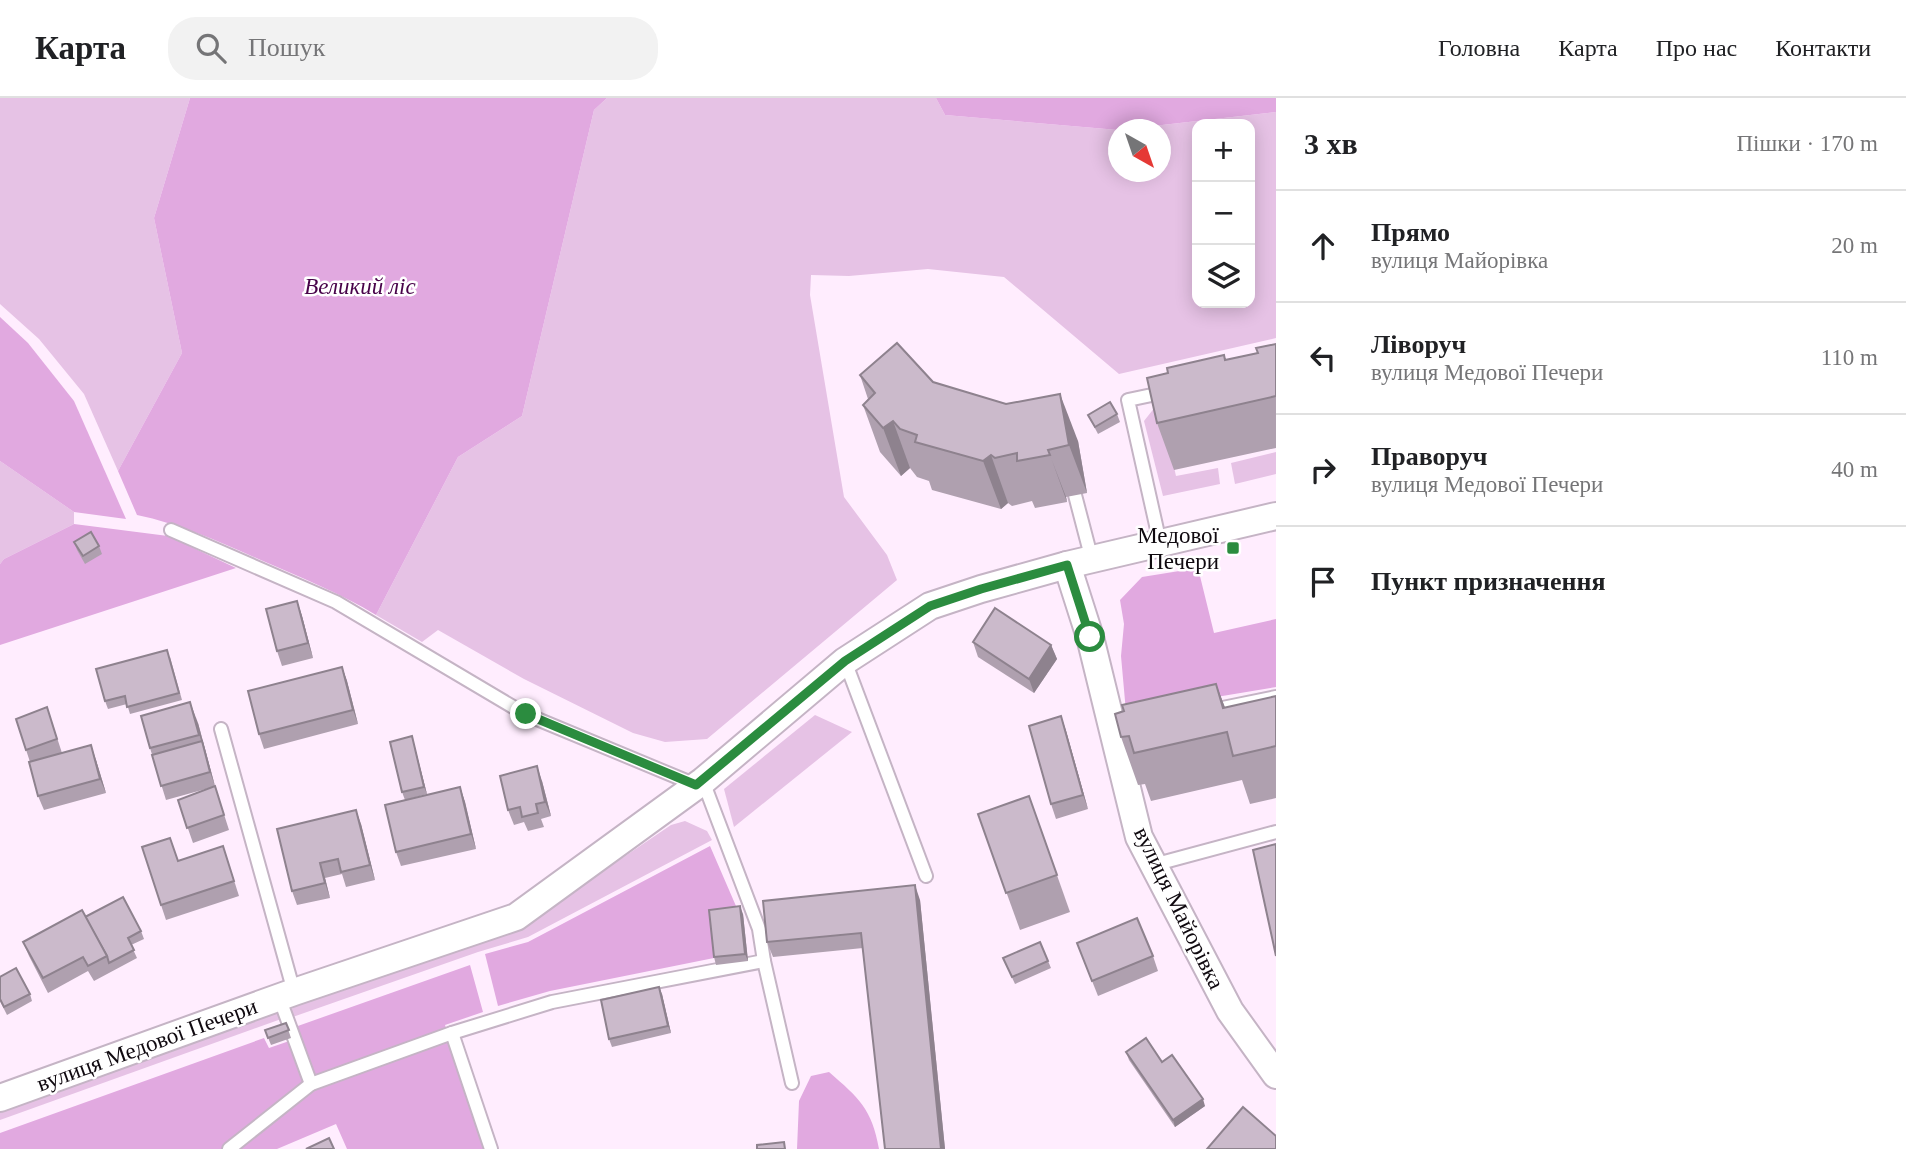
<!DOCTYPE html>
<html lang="uk">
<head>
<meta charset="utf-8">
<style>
	body { margin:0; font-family:"Times New Roman",serif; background:#f2f2f2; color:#202124 }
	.controls { position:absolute; right:21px; top:21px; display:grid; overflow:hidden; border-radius:14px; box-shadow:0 4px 18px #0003 }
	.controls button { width:63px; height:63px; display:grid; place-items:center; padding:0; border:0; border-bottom:2px solid #e0e0e0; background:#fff; color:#202124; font:35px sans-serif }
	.compass { position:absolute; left:1108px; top:21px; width:63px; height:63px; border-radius:50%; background:#fff; box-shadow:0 4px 18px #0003; rotate:140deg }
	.stop { position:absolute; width:21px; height:21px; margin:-16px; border:5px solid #2b8c3f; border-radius:50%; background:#fff }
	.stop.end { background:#2b8c3f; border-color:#fff; box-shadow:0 2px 7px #0008 }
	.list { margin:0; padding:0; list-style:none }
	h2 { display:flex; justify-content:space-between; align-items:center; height:91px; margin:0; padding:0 28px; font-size:30px }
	h2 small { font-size:23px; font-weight:400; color:#757577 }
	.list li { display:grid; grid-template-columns:46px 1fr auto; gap:21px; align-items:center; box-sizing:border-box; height:112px; padding:0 28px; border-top:2px solid #e0e0e0 }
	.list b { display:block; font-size:26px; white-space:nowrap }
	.list p { margin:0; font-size:23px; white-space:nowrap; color:#757577 }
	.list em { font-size:23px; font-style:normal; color:#757577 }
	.icon { flex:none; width:38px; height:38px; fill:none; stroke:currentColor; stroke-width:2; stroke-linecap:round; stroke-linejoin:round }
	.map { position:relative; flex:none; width:1276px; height:1051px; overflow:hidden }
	header { display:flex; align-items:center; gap:42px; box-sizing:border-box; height:98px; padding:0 35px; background:#fff; border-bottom:2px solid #e0e0e0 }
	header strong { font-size:33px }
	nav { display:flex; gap:38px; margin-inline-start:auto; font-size:24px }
	.search { width:490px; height:63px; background:#f2f2f2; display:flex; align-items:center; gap:18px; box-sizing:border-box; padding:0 24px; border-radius:28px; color:#757577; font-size:26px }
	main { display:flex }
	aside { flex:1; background:#fff }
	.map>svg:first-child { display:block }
	.green { fill:#e6c2e5; fill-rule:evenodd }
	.forest { fill:#e1a9e0 }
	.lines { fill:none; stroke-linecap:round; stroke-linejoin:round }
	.lane-casing { stroke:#c5b4c5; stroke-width:16 }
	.street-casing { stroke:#c5b4c5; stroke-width:30 }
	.lane { stroke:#fff; stroke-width:12 }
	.street { stroke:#fff; stroke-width:26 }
	.wall { fill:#afa0af }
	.shaded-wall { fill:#8e828e }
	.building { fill:#cbbacb; stroke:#8e828e; stroke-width:2 }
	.route { stroke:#2b8c3f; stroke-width:9 }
	.poi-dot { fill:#2b8c3f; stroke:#fff; stroke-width:2.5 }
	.labels { text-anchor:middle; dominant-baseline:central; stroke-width:5; stroke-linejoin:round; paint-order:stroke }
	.park-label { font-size:23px; font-style:italic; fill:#48034a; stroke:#fff }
	.poi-label { font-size:23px; fill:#0f090f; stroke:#fff; text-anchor:end }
	.street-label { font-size:23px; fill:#0f090f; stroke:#fff }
</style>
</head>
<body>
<header>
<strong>Карта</strong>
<div class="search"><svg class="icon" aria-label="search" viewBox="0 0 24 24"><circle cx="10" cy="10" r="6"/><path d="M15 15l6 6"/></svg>Пошук</div>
<nav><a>Головна</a><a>Карта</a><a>Про нас</a><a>Контакти</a></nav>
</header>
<main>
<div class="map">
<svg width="1276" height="1051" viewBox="0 0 1276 1051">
	<rect width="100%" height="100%" fill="#ffedfe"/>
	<!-- green -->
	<g class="green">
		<polygon points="0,0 190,0 154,120 182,255 118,373 84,296 39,241 0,206"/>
		<path d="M 607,0 L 936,0 L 945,17 L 1118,32 L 1118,74 L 1160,74 L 1160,32 L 1127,31 L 1276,14 L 1276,240 L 1119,276 L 1004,179 L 928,171 L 849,178 L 811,177 L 810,197 L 844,399 L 887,457 L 897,482 L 707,641 L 665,644 L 633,635 L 524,581 L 438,532 L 422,544 L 376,517 L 458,359 L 522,318 L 594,12 ZM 1197,26 L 1250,26 L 1250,205 L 1197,205 Z"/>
		<polygon points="1159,304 1176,378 1218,370 1220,386 1163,398 1144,323"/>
		<polygon points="1276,354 1276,376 1235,386 1231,365"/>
		<polygon points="0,363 74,414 74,426 4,461 0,466"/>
		<polygon points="815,617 852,634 734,729 724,691"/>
		<polygon points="685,723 707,733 712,742 528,839 478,854 287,921 296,903 519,830 671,727"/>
		<polygon points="278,902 284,920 0,1022 0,1004"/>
	</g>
	<!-- forest -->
	<g class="forest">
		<path d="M 190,0 L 607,0 L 594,12 L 522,318 L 458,359 L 376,517 C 340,495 302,480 263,463 C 222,445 181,426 137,417 L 118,373 L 182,255 L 154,120 Z"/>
		<polygon points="936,0 1276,0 1276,14 1118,32 945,17"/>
		<polygon points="0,219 28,245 74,303 126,421 74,414 0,363"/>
		<polygon points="74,426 168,438 236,470 0,547 0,466 4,461"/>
		<polygon points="1198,470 1214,535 1276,521 1276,589 1126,614 1121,558 1124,526 1120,502 1142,479"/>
		<polygon points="710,748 739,815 714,860 550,893 498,908 485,856 528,844"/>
		<polygon points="470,867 483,914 445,927 488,1051 347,1051 336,1026 277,1051 0,1051 0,1035 264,940 269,950 298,940 295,929"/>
		<path d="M 829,974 C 859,1000 872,1011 879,1051 L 797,1051 L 799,1003 L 811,978 Z"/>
	</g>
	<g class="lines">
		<!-- lane casing -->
		<g class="lane-casing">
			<g id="lane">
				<polyline points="1075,397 1092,462"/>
				<polyline points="171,432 336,504 525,616 696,687"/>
				<polyline points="1160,445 1128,302 1166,294"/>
				<polyline points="845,563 926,778"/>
				<polyline points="1208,613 1276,599"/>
				<polyline points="221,631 294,894"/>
				<polyline points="703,683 759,831 764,863 792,985"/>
				<polyline points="1153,767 1276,734"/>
				<polyline points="279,899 311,986"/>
				<polyline points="452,935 491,1051"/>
				<polyline points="229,1051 311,986 452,935 552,904 764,863"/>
			</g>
		</g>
		<!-- street casing -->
		<g class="street-casing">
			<g id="street">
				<polyline points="1067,467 1090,539 1139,739 1230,913 1276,977"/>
				<polyline points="0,1000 294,894 516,819 703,683 845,563 930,508 981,491 1067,467 1276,418"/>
			</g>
		</g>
		<!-- lane -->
		<use href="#lane" class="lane"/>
		<!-- street -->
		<use href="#street" class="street"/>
	</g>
	<!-- wall -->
	<g class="wall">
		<polygon points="1276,246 1276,350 1174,372 1157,325 1168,275 1224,257 1226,262 1258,255"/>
		<polygon points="860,277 933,284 1078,343 1087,395 1066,399 1067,404 1035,410 1032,403 1012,408 1008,405 1001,411 932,392 929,383 917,379 910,370 901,378 880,354 863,307 868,301"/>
		<polygon points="1117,316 1120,324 1098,336 1088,317"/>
		<polygon points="74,444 99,448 102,456 85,466 77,452"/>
		<polygon points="297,503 302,518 313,560 282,568 277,553"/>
		<polygon points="973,544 1051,547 1057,561 1034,595 978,559"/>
		<polygon points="170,559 182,602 130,616 127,606 108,611 105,603"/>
		<polygon points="342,569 347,583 358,626 264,651 259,636"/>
		<polygon points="1216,586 1225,610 1276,598 1276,700 1250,706 1242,682 1151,703 1145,686 1138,687 1121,639 1124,613"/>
		<polygon points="47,609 62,655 96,662 106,695 44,712 38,698 30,664 16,621"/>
		<polygon points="1061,618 1066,633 1088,711 1056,721 1051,706"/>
		<polygon points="198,625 215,688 229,732 193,745 178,702 213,689 166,702 150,650"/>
		<polygon points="412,638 427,696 405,702 402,694"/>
		<polygon points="542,683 551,718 541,721 544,729 528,733 524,724 514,727 508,712"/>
		<polygon points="460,689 465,704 476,751 401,768 396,754"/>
		<polygon points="1029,698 1070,814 1020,832 978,716"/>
		<polygon points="361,726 375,782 346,789 342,776 325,780 330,800 297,807 292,793"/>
		<polygon points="223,748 239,798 166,822 161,807 178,763"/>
		<polygon points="920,802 945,1051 885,1051 863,850 773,859 767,844"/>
		<polygon points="743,816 748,863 716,867 714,859"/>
		<polygon points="85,819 141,833 144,841 131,847 137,860 94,883 88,873 48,895 29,858 23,844"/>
		<polygon points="1040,844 1051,870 1015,886 1003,860"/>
		<polygon points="1077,845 1153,858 1158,873 1098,898"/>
		<polygon points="0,879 30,896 32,903 7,917 0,903"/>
		<polygon points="662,896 671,935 612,949 609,941"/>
		<polygon points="286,925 291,940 271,947 265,932"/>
		<polygon points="1126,954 1162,964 1205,1008 1175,1029 1129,962"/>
	</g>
	<!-- shaded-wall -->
	<g class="shaded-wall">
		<polygon points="1060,296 1078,343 1087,395 1069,347"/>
		<polygon points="893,323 910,370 901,378 883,330"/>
		<polygon points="1048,352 1066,399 1067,404 1050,357"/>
		<polygon points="991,357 1008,405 1001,411 983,363"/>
		<polygon points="297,503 302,518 313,560 308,545"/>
		<polygon points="1051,547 1057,561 1034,595 1029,581"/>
		<polygon points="342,569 347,583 358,626 353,612"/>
		<polygon points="1216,586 1234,633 1240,658 1223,610"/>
		<polygon points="190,604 198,625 215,688 210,674"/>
		<polygon points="1061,618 1066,633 1088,711 1083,697"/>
		<polygon points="412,638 414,646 427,696 424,689"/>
		<polygon points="91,647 96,662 106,695 100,681"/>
		<polygon points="537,668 542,683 551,718 545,704"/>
		<polygon points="460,689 465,704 476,751 471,736"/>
		<polygon points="356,712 361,726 375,782 370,767"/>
		<polygon points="320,765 325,780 330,800 325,785"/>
		<polygon points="915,787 920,802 945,1051 941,1051"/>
		<polygon points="740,808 743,816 748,863 745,856"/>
		<polygon points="659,889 662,896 671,935 668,928"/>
		<polygon points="1203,1001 1205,1008 1175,1029 1173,1022"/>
	</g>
	<!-- building -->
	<g class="building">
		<polygon points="897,245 933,284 1006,306 1060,296 1069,347 1048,352 1050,357 1017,363 1017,355 995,360 991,357 983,363 915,344 917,337 900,331 893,323 883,330 863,307 875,295 860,277"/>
		<polygon points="1276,246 1276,298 1157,325 1147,280 1168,275 1167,270 1224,257 1225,262 1258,255 1256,250"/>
		<polygon points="1110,304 1117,316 1095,329 1088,317"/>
		<polygon points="91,434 99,448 83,458 74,444"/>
		<polygon points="297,503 308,545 277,553 266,511"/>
		<polygon points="995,510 1051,547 1029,581 973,544"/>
		<polygon points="167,552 179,595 127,609 125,598 105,603 96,571"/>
		<polygon points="342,569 353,612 259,636 248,593"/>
		<polygon points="1216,586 1223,610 1276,598 1276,648 1233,658 1227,634 1134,655 1129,638 1121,639 1115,616 1124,613 1122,607"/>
		<polygon points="190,604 199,637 150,650 141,618"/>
		<polygon points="47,609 57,641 26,652 16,621"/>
		<polygon points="1061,618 1083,697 1051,706 1029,628"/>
		<polygon points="412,638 424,689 402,694 390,644"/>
		<polygon points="202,643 210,674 161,688 152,657"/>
		<polygon points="91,647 100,681 38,698 29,664"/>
		<polygon points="537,668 545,704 536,706 538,715 522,719 520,709 508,712 500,678"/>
		<polygon points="215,688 224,717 187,730 178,702"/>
		<polygon points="460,689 471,736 396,754 385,707"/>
		<polygon points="1029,698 1057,777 1006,795 978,716"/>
		<polygon points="356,712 370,767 341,774 338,761 320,765 325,785 292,793 277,731"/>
		<polygon points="170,740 178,763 223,748 234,783 161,807 142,749"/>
		<polygon points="1276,746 1276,858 1253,752"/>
		<polygon points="915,787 941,1051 885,1051 861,835 767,844 763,803"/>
		<polygon points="123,799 141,833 128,840 134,852 109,865 107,858 85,819"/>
		<polygon points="740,808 745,856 714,859 709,812"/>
		<polygon points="82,812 107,858 88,868 83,859 43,880 23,844"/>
		<polygon points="1137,820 1153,858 1092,883 1077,845"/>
		<polygon points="1040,844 1048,863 1012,879 1003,860"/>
		<polygon points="16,870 30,896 4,909 0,901 0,879"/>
		<polygon points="659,889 668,928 609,941 601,902"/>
		<polygon points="286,925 289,932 268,940 265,932"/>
		<polygon points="1146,940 1162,964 1172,957 1203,1001 1173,1022 1126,954"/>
		<polygon points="1243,1009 1276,1038 1276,1051 1207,1051"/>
		<polygon points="329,1040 334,1051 306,1051"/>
		<polygon points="784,1044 785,1051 757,1051 757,1047"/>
	</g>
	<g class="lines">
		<!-- route -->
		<polyline class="route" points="526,616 696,687 845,563 930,508 981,491 1067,467 1090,539"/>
	</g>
	<!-- markers -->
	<rect class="poi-dot" x="1226" y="443" width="14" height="14" rx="3.5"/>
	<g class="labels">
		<!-- park labels -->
		<g class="park-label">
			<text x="360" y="188">Великий ліс</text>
		</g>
		<!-- poi labels -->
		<g class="poi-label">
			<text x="1219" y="437">Медової<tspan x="1219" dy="26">Печери</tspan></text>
		</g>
		<!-- street labels -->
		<g class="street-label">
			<text transform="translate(1179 810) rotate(64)">вулиця Майорівка</text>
			<text transform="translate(147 947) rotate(-20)">вулиця Медової Печери</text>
		</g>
	</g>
</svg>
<div class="controls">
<button>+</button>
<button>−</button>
<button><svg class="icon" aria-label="layers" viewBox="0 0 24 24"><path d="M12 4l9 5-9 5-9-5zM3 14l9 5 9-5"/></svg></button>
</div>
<svg class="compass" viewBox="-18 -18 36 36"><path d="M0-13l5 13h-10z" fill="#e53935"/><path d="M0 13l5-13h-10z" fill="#757577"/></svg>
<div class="stop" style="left:1090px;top:539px"></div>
<div class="stop end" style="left:526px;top:616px"></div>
</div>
<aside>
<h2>3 хв<small>Пішки · 170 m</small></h2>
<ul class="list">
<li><svg class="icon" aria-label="ahead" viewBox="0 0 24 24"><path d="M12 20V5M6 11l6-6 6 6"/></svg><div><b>Прямо</b><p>вулиця Майорівка</p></div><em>20 m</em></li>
<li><svg class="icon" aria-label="left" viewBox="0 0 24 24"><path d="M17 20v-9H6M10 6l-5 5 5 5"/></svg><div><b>Ліворуч</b><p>вулиця Медової Печери</p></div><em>110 m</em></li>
<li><svg class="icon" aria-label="right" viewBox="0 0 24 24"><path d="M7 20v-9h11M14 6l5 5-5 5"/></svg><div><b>Праворуч</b><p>вулиця Медової Печери</p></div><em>40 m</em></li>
<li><svg class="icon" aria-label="arrive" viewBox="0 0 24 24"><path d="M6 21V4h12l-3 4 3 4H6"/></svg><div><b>Пункт призначення</b></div></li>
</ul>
</aside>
</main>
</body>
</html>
